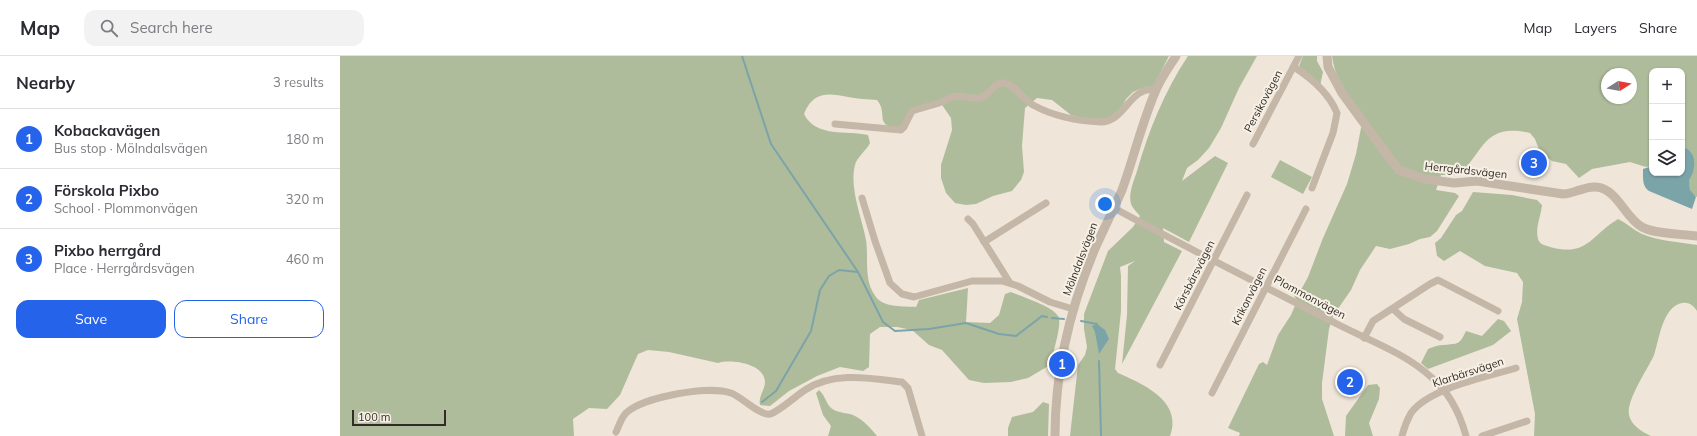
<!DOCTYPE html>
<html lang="en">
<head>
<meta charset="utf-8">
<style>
	body { margin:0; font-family:Mulish,sans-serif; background:#f2f2f3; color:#2b2b33 }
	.controls { position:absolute; right:12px; top:12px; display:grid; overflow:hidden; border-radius:8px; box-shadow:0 1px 3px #0004 }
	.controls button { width:36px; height:36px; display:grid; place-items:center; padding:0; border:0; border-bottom:1px solid #e1e1e2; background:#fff; color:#2b2b33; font:20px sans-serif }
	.compass { position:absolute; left:1261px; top:12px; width:36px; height:36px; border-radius:50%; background:#fff; box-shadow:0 1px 3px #0004; rotate:79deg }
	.scale { position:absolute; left:12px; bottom:10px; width:94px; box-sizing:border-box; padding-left:4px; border:2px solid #322b27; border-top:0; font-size:11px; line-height:14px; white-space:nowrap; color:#322b27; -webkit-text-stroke:3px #f7f0e5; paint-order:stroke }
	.you { position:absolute; left:765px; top:148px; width:14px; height:14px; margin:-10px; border:3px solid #fff; border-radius:50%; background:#1a73e8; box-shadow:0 0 0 6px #1a73e833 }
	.badge { display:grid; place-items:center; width:26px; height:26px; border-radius:50%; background:#2563eb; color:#fff; font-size:13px; font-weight:700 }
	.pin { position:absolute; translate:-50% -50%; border:2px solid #fff; box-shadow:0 1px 4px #0006 }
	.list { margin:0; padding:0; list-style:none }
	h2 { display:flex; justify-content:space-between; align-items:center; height:52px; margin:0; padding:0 16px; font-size:17px }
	h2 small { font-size:13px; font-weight:400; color:#7c7c81 }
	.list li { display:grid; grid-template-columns:26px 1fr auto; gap:12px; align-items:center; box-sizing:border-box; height:60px; padding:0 16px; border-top:1px solid #e1e1e2 }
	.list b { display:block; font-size:15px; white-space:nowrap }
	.list p { margin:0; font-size:13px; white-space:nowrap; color:#7c7c81 }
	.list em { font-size:13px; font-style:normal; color:#7c7c81 }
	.actions { display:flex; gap:8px; padding:12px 16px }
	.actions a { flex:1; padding:9px 0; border:1px solid #2563eb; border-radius:12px; text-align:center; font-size:14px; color:#2563eb }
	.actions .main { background:#2563eb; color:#fff }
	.icon { flex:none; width:22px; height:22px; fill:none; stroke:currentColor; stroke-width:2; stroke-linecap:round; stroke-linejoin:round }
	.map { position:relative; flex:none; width:1357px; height:380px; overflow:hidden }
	header { display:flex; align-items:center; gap:24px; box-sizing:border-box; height:56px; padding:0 20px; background:#fff; border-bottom:1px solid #e1e1e2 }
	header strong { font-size:19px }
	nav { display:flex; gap:22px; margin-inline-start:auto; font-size:14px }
	.search { width:280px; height:36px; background:#f2f2f3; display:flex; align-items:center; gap:10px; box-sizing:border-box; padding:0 14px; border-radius:12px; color:#7c7c81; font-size:15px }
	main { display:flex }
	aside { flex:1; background:#fff }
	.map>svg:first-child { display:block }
	.green { fill:#afbc9b; fill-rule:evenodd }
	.water { fill:#7ba4a9 }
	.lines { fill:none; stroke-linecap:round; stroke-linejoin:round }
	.stream { stroke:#7ba4a9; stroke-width:2 }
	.minor { stroke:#c5b7a7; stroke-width:7 }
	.tertiary { stroke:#c5b7a7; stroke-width:9 }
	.labels { text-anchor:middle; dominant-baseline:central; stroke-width:4; stroke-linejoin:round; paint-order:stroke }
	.street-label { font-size:11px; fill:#322b27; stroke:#f7f0e5 }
</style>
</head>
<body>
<header>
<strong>Map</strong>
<div class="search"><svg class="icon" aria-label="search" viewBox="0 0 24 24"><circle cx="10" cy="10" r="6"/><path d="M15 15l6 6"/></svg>Search here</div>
<nav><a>Map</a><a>Layers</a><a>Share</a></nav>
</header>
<main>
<aside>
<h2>Nearby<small>3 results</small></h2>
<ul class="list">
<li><span class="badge">1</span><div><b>Kobackavägen</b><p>Bus stop · Mölndalsvägen</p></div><em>180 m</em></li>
<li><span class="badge">2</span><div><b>Förskola Pixbo</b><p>School · Plommonvägen</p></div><em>320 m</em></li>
<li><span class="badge">3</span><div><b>Pixbo herrgård</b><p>Place · Herrgårdsvägen</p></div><em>460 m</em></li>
</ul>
<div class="actions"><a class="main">Save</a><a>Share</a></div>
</aside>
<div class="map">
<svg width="1357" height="380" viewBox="0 0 1357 380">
	<rect width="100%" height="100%" fill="#efe6d9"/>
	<!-- green -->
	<g class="green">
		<path d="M 0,0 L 829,0 L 813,31 L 802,32 L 793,36 L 786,43 L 780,55 L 775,60 L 754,65 L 731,59 L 712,44 L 697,42 L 685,52 L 682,90 L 684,116 L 681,124 L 672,135 L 653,140 L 636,148 L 626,149 L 615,147 L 606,137 L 601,122 L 601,109 L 612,74 L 611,62 L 600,46 L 572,57 L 558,73 C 533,68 549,59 537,44 C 528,43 518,43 508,41 C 488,37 473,35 464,58 C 476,82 507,74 528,79 L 530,87 C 526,95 517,101 515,109 C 509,132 522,162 526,184 C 529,203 523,224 536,241 C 544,252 564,250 576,251 L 579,244 L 628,232 L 626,266 L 650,267 L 659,259 L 665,238 L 671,236 C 682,241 712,250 718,260 C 723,267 712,300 710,309 L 688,322 L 671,326 L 644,327 L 629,324 L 602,294 L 589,289 L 572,274 L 557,271 L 540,271 L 530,278 L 529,311 L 523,315 L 500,311 L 477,320 L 449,335 L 430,350 L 420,349 C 418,340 425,334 425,326 C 424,307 391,303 378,307 L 329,296 L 308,294 L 298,298 L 280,339 L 267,353 L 249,352 L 233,363 L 234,380 L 0,380 Z"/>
		<path d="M 848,0 L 917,0 L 899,32 L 881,72 L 869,92 L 858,104 L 847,112 L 842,125 L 875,100 L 888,107 L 849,186 L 823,172 L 824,186 L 842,195 L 782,308 L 787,259 L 788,210 L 795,205 L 780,211 L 781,220 L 781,255 L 775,313 L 778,317 C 803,328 843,345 830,380 L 730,380 L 738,309 L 745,299 L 747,291 L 744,273 L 744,258 L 768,195 L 793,171 L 800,160 C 797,156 793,153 791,148 C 788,137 794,125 797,115 C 809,74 824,36 848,0 Z"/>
		<polygon points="963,0 977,0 977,5 983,16 980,30 959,10"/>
		<path d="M 992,0 L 1357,0 L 1357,141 L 1352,138 L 1350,134 L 1344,91 L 1342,91 L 1342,15 L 1312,15 L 1312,110 L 1306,111 L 1290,106 L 1252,113 L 1239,122 L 1226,108 L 1212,105 L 1200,96 L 1195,83 L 1190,77 C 1144,67 1145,94 1119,119 L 1101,119 L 1096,134 L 1115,137 L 1119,140 L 1097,175 L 1090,181 L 1080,183 L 1069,188 L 1050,193 L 1036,190 L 1020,214 L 1011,234 L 993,260 L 989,273 L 982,327 L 982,343 L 994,380 L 899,380 L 900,377 L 888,372 L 919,308 L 923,306 L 927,309 L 938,279 L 951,259 L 957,245 L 953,238 L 962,232 L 968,221 L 983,182 L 1007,128 L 1016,98 L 1021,72 L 1026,63 C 1011,43 995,25 992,0 ZM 1267,18 L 1291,18 L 1291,42 L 1267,42 Z"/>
		<polygon points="940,104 972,121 963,138 931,121"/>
		<path d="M 1133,136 L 1172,139 L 1197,144 L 1202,149 C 1201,160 1195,172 1198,183 C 1200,189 1205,189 1210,191 C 1248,201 1250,180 1278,163 C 1287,167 1293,174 1302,178 C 1318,185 1339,186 1357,189 L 1357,255 C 1353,249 1349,246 1342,247 C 1322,251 1319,285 1314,299 C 1308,313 1286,344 1289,359 C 1291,369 1302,376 1311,380 L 1194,380 L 1195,358 L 1177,263 L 1182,246 L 1183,226 L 1177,217 L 1145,210 L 1120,195 L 1104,205 L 1097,200 L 1095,187 L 1101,182 L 1116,159 L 1122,155 Z"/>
		<path d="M 1158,263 L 1164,265 L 1171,275 L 1153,289 L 1088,313 L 1081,307 L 1088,293 C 1093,291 1098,289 1104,289 C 1118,287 1119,290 1126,275 L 1142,280 Z"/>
		<polygon points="1037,328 1040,332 1039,343 1029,367 1033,380 1005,380 1006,360 1028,329"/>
		<path d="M 479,334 C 486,340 486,350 494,354 C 500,357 507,357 513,359 C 522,363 531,372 537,380 L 488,380 L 491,370 L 483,359 L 476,337 Z"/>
		<polygon points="703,346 709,348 708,380 668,380 668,372 672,361 693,356"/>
	</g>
	<!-- water -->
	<g class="water">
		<path d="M 1342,91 C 1357,94 1357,113 1349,124 L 1350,134 L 1356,141 L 1352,153 L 1309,135 C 1302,130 1303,122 1303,113 L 1312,110 L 1312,117 L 1342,117 Z"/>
		<polygon points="757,268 765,274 769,283 759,298 755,276 752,270"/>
	</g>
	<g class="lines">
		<!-- stream -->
		<g class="stream">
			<polyline points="402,0 431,88 518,216 543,266 555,275 589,273 626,267 659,278 676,280 702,260 707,261"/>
			<polyline points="712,262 724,263"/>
			<polyline points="741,265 757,268 757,270"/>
			<polyline points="759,305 761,380"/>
			<polyline points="422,346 436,335 471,275 480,234 489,220 499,214 518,216"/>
		</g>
		<!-- minor -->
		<g class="minor">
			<path d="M 954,11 C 971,22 989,37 997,57 L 993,77 L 972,132"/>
			<path d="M 495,68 L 561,74 L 564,71 L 572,55 C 581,52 590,50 599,47 C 605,45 609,41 615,40 C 624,39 634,45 642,41 C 650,38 654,26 664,27 C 673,28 685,44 693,49 C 713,60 738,65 761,66 C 785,66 790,29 816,34"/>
			<polyline points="913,88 959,0"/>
			<polyline points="522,142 535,185 550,227 562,238 574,241 632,225 662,225 678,230 710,246 733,253"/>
			<path d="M 774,152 C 847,192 922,229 997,268 C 1028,284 1065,297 1091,321 C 1109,336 1120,358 1126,380"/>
			<polyline points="628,163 633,168 670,227"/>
			<polyline points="644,186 706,147"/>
			<polyline points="1053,253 1064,263 1100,281"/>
			<polyline points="1024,282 1033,265 1090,228 1098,224 1158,255"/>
			<polyline points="820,309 907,139"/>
			<polyline points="872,337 966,153"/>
			<path d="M 276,376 C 279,370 281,362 286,357 C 303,341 368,329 391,337 C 402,341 420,360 430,358 C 437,357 457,339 465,334 C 493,315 530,322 562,326 L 568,332 L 582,380"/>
			<path d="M 1062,380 C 1064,372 1067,364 1071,357 C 1089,332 1147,321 1176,312"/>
			<polyline points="1142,380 1187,365"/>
		</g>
		<!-- tertiary -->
		<g class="tertiary">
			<path d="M 987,0 L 988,11 L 1002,37 L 1048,100 L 1059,114 L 1085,123 L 1114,127 L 1137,125 L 1223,138 C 1234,138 1244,130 1256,131 C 1278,133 1284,161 1302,171 C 1315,178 1341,178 1357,180"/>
			<path d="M 715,380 C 715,317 730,253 754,195 C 763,174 773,155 782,134 C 794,101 802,66 816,34 C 821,22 829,11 836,0"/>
		</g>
	</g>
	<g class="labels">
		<!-- street labels -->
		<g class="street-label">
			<text transform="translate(923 45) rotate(-62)">Persikovägen</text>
			<text transform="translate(1126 114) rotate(6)">Herrgårdsvägen</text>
			<text transform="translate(740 203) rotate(-69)">Mölndalsvägen</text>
			<text transform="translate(854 219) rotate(-63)">Körsbärsvägen</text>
			<text transform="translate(909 240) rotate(-63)">Krikonvägen</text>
			<text transform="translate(970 241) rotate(28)">Plommonvägen</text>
			<text transform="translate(1128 316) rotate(-18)">Klarbärsvägen</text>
		</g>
	</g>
</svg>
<div class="controls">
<button>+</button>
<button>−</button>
<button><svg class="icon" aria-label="layers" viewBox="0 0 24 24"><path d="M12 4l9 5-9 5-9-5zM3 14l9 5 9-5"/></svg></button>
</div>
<svg class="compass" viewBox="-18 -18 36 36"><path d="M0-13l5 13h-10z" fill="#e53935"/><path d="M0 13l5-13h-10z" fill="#7c7c81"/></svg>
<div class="scale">100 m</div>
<div class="you"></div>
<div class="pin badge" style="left:722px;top:308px">1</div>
<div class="pin badge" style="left:1010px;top:326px">2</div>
<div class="pin badge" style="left:1194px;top:107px">3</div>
</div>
</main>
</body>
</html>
